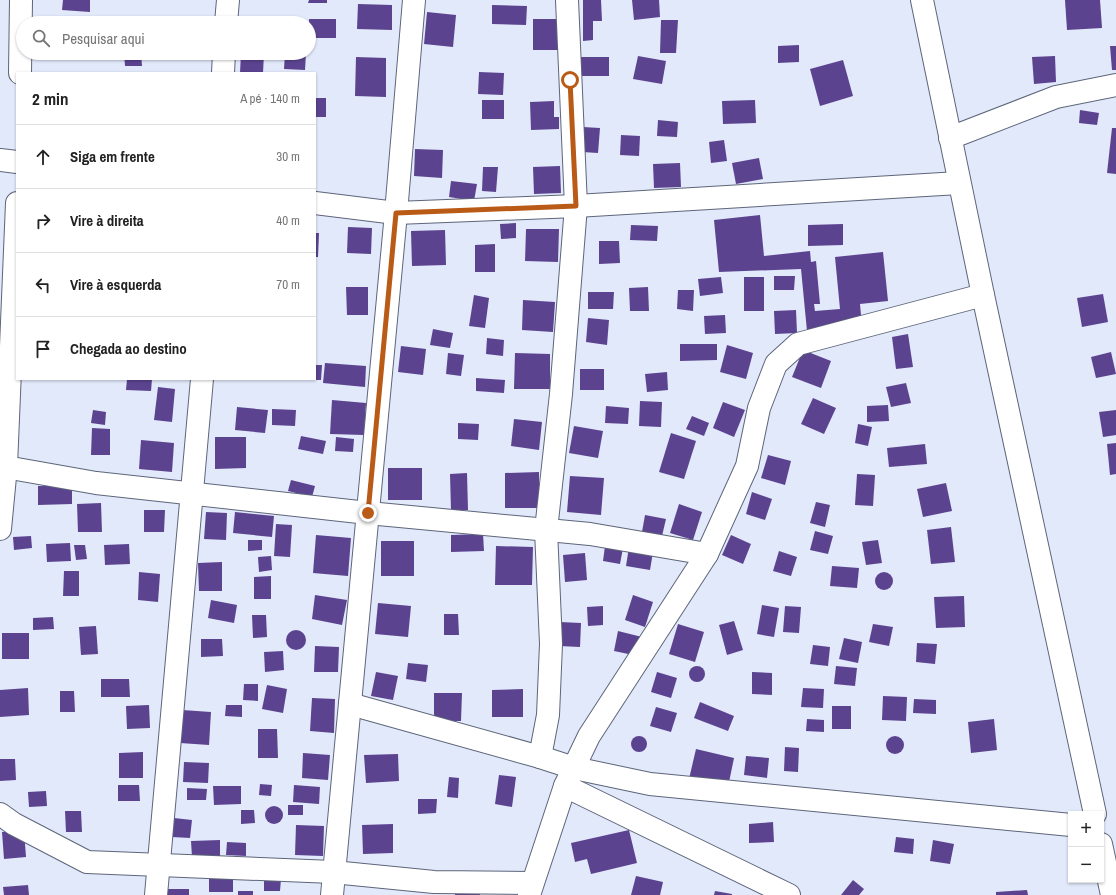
<!DOCTYPE html>
<html lang="pt">
<head>
<meta charset="utf-8">
<style>
	body { margin:0; font-family:"Archivo Narrow",sans-serif; background:#f6f6f6; color:#222 }
	.controls { position:absolute; right:12px; bottom:12px; display:grid; overflow:hidden; border-radius:0px; box-shadow:0 1px 3px #0004 }
	.controls button { width:36px; height:36px; display:grid; place-items:center; padding:0; border:0; border-bottom:1px solid #e0e0e0; background:#fff; color:#222; font:20px sans-serif }
	.stop { position:absolute; width:12px; height:12px; margin:-9px; border:3px solid #ba5a17; border-radius:50%; background:#fff }
	.stop.end { background:#ba5a17; border-color:#fff; box-shadow:0 1px 4px #0008 }
	.list { margin:0; padding:0; list-style:none }
	h2 { display:flex; justify-content:space-between; align-items:center; height:52px; margin:0; padding:0 16px; font-size:17px }
	h2 small { font-size:13px; font-weight:400; color:#767676 }
	.list li { display:grid; grid-template-columns:26px 1fr auto; gap:12px; align-items:center; box-sizing:border-box; height:64px; padding:0 16px; border-top:1px solid #e0e0e0 }
	.list b { display:block; font-size:15px; white-space:nowrap }
	.list em { font-size:13px; font-style:normal; color:#767676 }
	.icon { flex:none; width:22px; height:22px; fill:none; stroke:currentColor; stroke-width:2; stroke-linecap:round; stroke-linejoin:round }
	.map { position:relative; flex:none; width:1116px; height:895px; overflow:hidden }
	.search { position:absolute; background:#fff; box-shadow:0 1px 3px #0004; left:16px; top:16px; width:300px; height:44px; display:flex; align-items:center; gap:10px; box-sizing:border-box; padding:0 14px; border-radius:22px; color:#767676; font-size:15px }
	.panel { position:absolute; background:#fff; box-shadow:0 1px 3px #0004; left:16px; top:72px; width:300px; height:308px; border-radius:0px }
	.map>svg:first-child { display:block }
	.building { fill:#5c4390 }
	.lines { fill:none; stroke-linecap:round; stroke-linejoin:round }
	.minor-casing { stroke:#5d6579; stroke-width:24 }
	.primary-casing { stroke:#5d6579; stroke-width:24 }
	.minor { stroke:#fff; stroke-width:22 }
	.primary { stroke:#fff; stroke-width:22 }
	.route { stroke:#ba5a17; stroke-width:5 }
</style>
</head>
<body>
<div class="map">
<svg width="1116" height="895" viewBox="0 0 1116 895">
	<rect width="100%" height="100%" fill="#e1e9fb"/>
	<!-- building -->
	<g class="building">
		<polygon points="63,0 90,0 90,12 62,10"/>
		<polygon points="309,0 327,0 327,3 308,3"/>
		<polygon points="583,0 601,0 602,21 593,21 593,40 583,41"/>
		<polygon points="632,0 659,0 660,17 634,20"/>
		<polygon points="1065,0 1100,0 1102,28 1067,30"/>
		<polygon points="358,4 392,5 392,30 357,29"/>
		<polygon points="492,5 527,6 526,25 492,24"/>
		<polygon points="427,12 456,15 453,47 424,44"/>
		<rect x="309" y="19" width="27" height="19"/>
		<polygon points="533,19 560,19 561,50 533,50"/>
		<polygon points="118,20 118,23 95,23 95,21"/>
		<polygon points="661,20 678,20 676,53 660,53"/>
		<polygon points="799,45 799,62 778,63 778,46"/>
		<polygon points="1110,46 1116,46 1116,70 1112,70"/>
		<polygon points="124,53 141,53 142,66 125,66"/>
		<polygon points="241,53 264,53 263,73 240,73"/>
		<polygon points="285,53 306,53 305,70 284,69"/>
		<polygon points="638,56 666,61 662,84 633,79"/>
		<polygon points="1055,56 1056,82 1034,84 1032,57"/>
		<polygon points="356,57 386,58 386,97 355,96"/>
		<rect x="579" y="57" width="30" height="19"/>
		<polygon points="843,60 853,96 820,106 810,69"/>
		<polygon points="479,72 504,73 503,95 478,94"/>
		<rect x="315" y="98" width="11" height="19"/>
		<rect x="482" y="100" width="22" height="19"/>
		<polygon points="755,100 756,123 723,124 722,101"/>
		<polygon points="554,101 554,117 559,117 559,129 531,130 530,102"/>
		<polygon points="1080,110 1099,113 1097,125 1079,123"/>
		<polygon points="658,120 678,122 677,137 657,136"/>
		<polygon points="583,127 600,128 598,153 582,152"/>
		<polygon points="1112,128 1116,128 1116,174 1107,173"/>
		<polygon points="621,135 640,136 639,156 620,155"/>
		<polygon points="724,140 727,161 711,163 709,142"/>
		<polygon points="415,149 443,150 442,178 414,176"/>
		<polygon points="759,158 763,179 736,184 732,163"/>
		<polygon points="680,163 681,187 654,188 653,164"/>
		<polygon points="560,166 561,193 534,194 533,167"/>
		<polygon points="483,167 498,167 496,192 482,191"/>
		<polygon points="451,181 477,184 474,201 449,197"/>
		<polygon points="760,215 764,256 810,251 811,262 816,261 820,304 814,304 815,311 840,309 835,257 883,252 888,301 860,304 862,326 807,331 801,269 719,272 714,220"/>
		<polygon points="516,223 516,238 501,239 500,224"/>
		<polygon points="843,224 843,245 808,246 808,225"/>
		<polygon points="631,225 658,226 657,241 630,240"/>
		<polygon points="348,227 372,228 371,254 347,253"/>
		<polygon points="526,229 559,229 558,262 525,261"/>
		<polygon points="445,230 446,265 412,266 411,231"/>
		<polygon points="315,233 319,233 318,257 315,257"/>
		<polygon points="599,241 619,241 620,263 599,264"/>
		<polygon points="495,244 495,272 475,272 475,245"/>
		<polygon points="774,276 795,276 794,290 774,290"/>
		<polygon points="721,277 723,293 700,296 698,279"/>
		<rect x="744" y="277" width="20" height="34"/>
		<polygon points="346,287 368,287 368,315 347,315"/>
		<polygon points="648,287 649,311 630,311 629,288"/>
		<polygon points="678,290 694,290 693,311 677,309"/>
		<polygon points="588,292 614,292 613,309 588,309"/>
		<polygon points="1103,294 1108,322 1082,327 1077,298"/>
		<polygon points="474,295 489,298 485,328 469,326"/>
		<polygon points="523,300 555,302 553,332 522,330"/>
		<polygon points="796,310 797,333 775,334 774,311"/>
		<polygon points="725,315 726,333 705,334 704,316"/>
		<polygon points="588,318 609,320 607,345 586,342"/>
		<polygon points="433,329 453,333 450,348 430,345"/>
		<polygon points="908,334 913,367 896,369 892,337"/>
		<polygon points="487,338 504,340 503,356 486,354"/>
		<polygon points="680,344 717,344 717,360 680,361"/>
		<polygon points="727,345 753,353 746,379 720,372"/>
		<polygon points="401,346 426,349 423,375 398,372"/>
		<polygon points="803,350 831,361 821,388 792,377"/>
		<polygon points="1111,352 1116,374 1096,378 1091,357"/>
		<polygon points="448,353 464,355 461,376 446,374"/>
		<polygon points="515,353 550,354 550,389 514,389"/>
		<polygon points="325,363 366,366 365,387 323,383"/>
		<polygon points="315,365 322,365 321,380 315,380"/>
		<rect x="580" y="369" width="24" height="21"/>
		<polygon points="667,372 668,390 647,392 645,374"/>
		<polygon points="476,378 505,380 504,393 476,391"/>
		<polygon points="127,379 152,379 151,391 126,390"/>
		<polygon points="906,383 911,403 891,407 886,387"/>
		<polygon points="158,387 175,389 172,422 154,420"/>
		<polygon points="813,398 836,408 824,434 801,424"/>
		<polygon points="332,400 366,403 364,435 330,434"/>
		<polygon points="640,401 662,402 661,427 639,426"/>
		<polygon points="723,402 745,410 734,437 713,428"/>
		<polygon points="888,405 889,421 867,422 867,406"/>
		<polygon points="606,406 629,408 628,424 605,423"/>
		<polygon points="237,407 268,410 265,433 235,430"/>
		<polygon points="272,409 296,410 295,426 272,425"/>
		<polygon points="93,410 106,412 105,425 91,423"/>
		<polygon points="1116,410 1116,435 1103,437 1099,412"/>
		<polygon points="692,416 709,423 704,436 686,429"/>
		<polygon points="514,419 542,422 539,450 511,446"/>
		<polygon points="458,423 479,424 478,440 458,439"/>
		<polygon points="858,424 872,427 868,446 855,443"/>
		<polygon points="574,426 603,431 598,458 569,453"/>
		<polygon points="92,428 110,429 110,455 91,455"/>
		<polygon points="671,433 696,441 684,479 659,472"/>
		<polygon points="301,436 326,441 323,454 298,449"/>
		<polygon points="215,437 246,437 246,468 215,469"/>
		<polygon points="336,437 354,439 353,452 335,451"/>
		<polygon points="141,440 174,443 172,472 139,469"/>
		<polygon points="1116,443 1116,474 1110,475 1107,444"/>
		<polygon points="925,444 927,464 889,467 887,448"/>
		<polygon points="768,455 791,461 785,485 761,478"/>
		<rect x="388" y="468" width="34" height="32"/>
		<polygon points="539,472 539,508 505,508 505,473"/>
		<polygon points="467,473 468,510 451,510 450,474"/>
		<polygon points="857,474 875,475 873,506 855,505"/>
		<polygon points="570,476 604,478 601,515 567,512"/>
		<polygon points="291,480 315,486 312,497 288,491"/>
		<polygon points="946,483 952,511 923,517 917,489"/>
		<polygon points="38,486 72,486 72,504 38,505"/>
		<polygon points="752,492 772,499 765,520 746,514"/>
		<polygon points="816,502 830,505 825,527 810,523"/>
		<polygon points="101,503 102,532 78,532 77,504"/>
		<polygon points="679,504 702,512 693,540 670,533"/>
		<polygon points="144,510 165,510 164,532 144,532"/>
		<polygon points="206,512 227,513 226,540 204,539"/>
		<polygon points="235,512 274,516 272,537 233,533"/>
		<polygon points="645,515 666,519 662,536 642,532"/>
		<polygon points="276,524 292,525 290,557 274,556"/>
		<polygon points="951,527 955,562 931,564 927,530"/>
		<polygon points="815,531 833,536 828,554 810,550"/>
		<polygon points="483,534 484,551 451,552 451,535"/>
		<polygon points="316,535 351,538 348,576 313,573"/>
		<polygon points="731,535 751,544 743,564 722,555"/>
		<polygon points="31,536 32,548 14,550 13,537"/>
		<polygon points="248,540 262,540 262,550 248,551"/>
		<polygon points="878,540 882,563 866,565 862,542"/>
		<rect x="381" y="541" width="33" height="35"/>
		<polygon points="70,543 71,561 47,562 46,544"/>
		<polygon points="129,544 130,564 105,565 104,545"/>
		<polygon points="74,545 85,545 87,559 76,560"/>
		<polygon points="496,546 533,547 532,585 495,585"/>
		<polygon points="605,546 623,548 620,564 603,561"/>
		<polygon points="629,547 653,552 650,570 626,566"/>
		<polygon points="779,551 797,557 791,576 773,571"/>
		<polygon points="585,553 587,580 565,582 563,555"/>
		<polygon points="271,556 272,570 259,572 258,557"/>
		<polygon points="222,562 222,591 199,591 198,563"/>
		<polygon points="832,566 859,568 857,588 830,586"/>
		<polygon points="64,571 79,571 79,596 63,596"/>
		<polygon points="139,572 160,574 158,602 138,600"/>
		<circle cx="884" cy="581" r="9"/>
		<polygon points="271,576 271,599 254,599 254,577"/>
		<polygon points="315,595 347,600 342,625 312,619"/>
		<polygon points="633,595 653,602 645,627 625,620"/>
		<polygon points="964,596 965,627 936,628 934,597"/>
		<polygon points="211,600 237,605 234,623 208,618"/>
		<polygon points="378,603 411,606 408,637 375,634"/>
		<polygon points="762,605 779,608 774,637 757,634"/>
		<polygon points="603,606 603,625 588,626 587,607"/>
		<polygon points="785,606 801,607 799,633 783,632"/>
		<polygon points="444,614 458,614 459,635 444,635"/>
		<polygon points="252,615 266,615 267,637 253,638"/>
		<polygon points="53,617 54,629 33,630 33,618"/>
		<polygon points="734,621 743,650 727,655 719,625"/>
		<polygon points="560,622 581,623 580,647 559,646"/>
		<polygon points="678,624 704,632 695,662 669,654"/>
		<polygon points="873,624 893,627 889,646 869,642"/>
		<polygon points="96,626 98,654 81,655 79,627"/>
		<circle cx="296" cy="640" r="10"/>
		<polygon points="618,631 642,637 638,656 614,651"/>
		<rect x="2" y="633" width="27" height="26"/>
		<polygon points="844,638 862,642 858,663 839,659"/>
		<polygon points="201,639 222,639 223,656 201,657"/>
		<polygon points="917,643 937,644 935,664 916,662"/>
		<polygon points="813,645 830,647 828,666 810,664"/>
		<polygon points="315,646 339,647 338,672 314,672"/>
		<polygon points="283,651 284,670 265,672 264,652"/>
		<polygon points="408,663 428,665 426,682 406,679"/>
		<circle cx="697" cy="674" r="8"/>
		<polygon points="836,666 857,668 855,686 834,684"/>
		<polygon points="376,672 398,676 393,700 371,696"/>
		<polygon points="657,672 677,678 671,698 651,692"/>
		<polygon points="752,672 772,673 772,695 752,694"/>
		<polygon points="101,679 129,679 130,697 101,697"/>
		<polygon points="244,684 258,684 258,701 243,700"/>
		<polygon points="267,685 287,689 283,713 262,709"/>
		<polygon points="28,688 29,715 0,717 0,690"/>
		<polygon points="803,688 824,689 823,708 801,707"/>
		<polygon points="523,689 523,717 492,717 492,690"/>
		<polygon points="60,691 74,691 75,712 60,712"/>
		<polygon points="434,693 462,693 461,721 434,721"/>
		<polygon points="883,696 907,697 906,721 882,720"/>
		<polygon points="312,698 335,699 334,733 310,731"/>
		<polygon points="914,699 936,700 936,714 913,713"/>
		<polygon points="700,702 734,716 728,731 694,718"/>
		<polygon points="149,705 150,728 127,729 126,706"/>
		<polygon points="226,705 242,705 242,717 225,716"/>
		<rect x="832" y="706" width="19" height="23"/>
		<polygon points="656,707 677,713 671,732 650,726"/>
		<polygon points="182,710 211,712 209,745 180,743"/>
		<polygon points="807,719 824,720 824,732 806,731"/>
		<polygon points="994,719 997,750 971,753 968,722"/>
		<polygon points="258,729 277,729 278,758 258,758"/>
		<circle cx="895" cy="745" r="9"/>
		<circle cx="639" cy="744" r="8"/>
		<polygon points="785,747 799,748 798,772 784,771"/>
		<polygon points="696,749 734,758 728,787 689,779"/>
		<polygon points="143,752 143,778 119,778 119,753"/>
		<polygon points="303,753 330,755 328,780 302,778"/>
		<polygon points="398,754 399,781 366,783 364,755"/>
		<polygon points="746,756 769,758 767,778 744,775"/>
		<polygon points="0,759 15,759 16,780 0,781"/>
		<polygon points="184,762 209,763 208,783 183,782"/>
		<polygon points="499,775 516,777 512,807 495,804"/>
		<polygon points="449,777 459,778 458,798 447,797"/>
		<polygon points="260,784 272,785 271,796 259,795"/>
		<polygon points="118,785 139,785 140,801 118,801"/>
		<polygon points="294,785 320,787 319,804 293,802"/>
		<polygon points="213,786 241,786 241,804 214,805"/>
		<polygon points="187,788 207,789 206,800 187,800"/>
		<polygon points="46,791 47,806 29,807 28,792"/>
		<polygon points="418,799 437,799 436,813 418,814"/>
		<rect x="288" y="805" width="15" height="10"/>
		<circle cx="274" cy="815" r="9"/>
		<polygon points="241,810 254,810 255,823 241,824"/>
		<polygon points="65,811 81,811 82,832 66,832"/>
		<polygon points="174,818 192,820 190,838 172,837"/>
		<polygon points="773,822 774,842 749,843 749,824"/>
		<polygon points="393,824 393,853 363,854 362,825"/>
		<polygon points="296,825 324,826 323,856 295,855"/>
		<polygon points="629,830 637,863 591,874 587,859 575,862 571,843"/>
		<polygon points="24,831 26,857 4,859 2,832"/>
		<polygon points="896,837 914,839 913,854 894,852"/>
		<polygon points="220,840 220,857 192,857 191,841"/>
		<polygon points="933,840 954,844 950,864 930,861"/>
		<polygon points="227,842 246,843 246,856 226,855"/>
		<polygon points="209,870 233,871 233,892 209,892"/>
		<polygon points="636,876 663,882 660,895 631,895"/>
		<polygon points="264,879 281,879 280,891 264,891"/>
		<polygon points="853,880 864,889 859,895 841,895"/>
		<polygon points="28,885 29,895 4,895 3,887"/>
		<rect x="165" y="889" width="24" height="6"/>
		<polygon points="1027,890 1028,895 996,895 996,892"/>
		<rect x="238" y="891" width="15" height="4"/>
		<polygon points="715,891 732,894 732,895 714,895"/>
		<rect x="455" y="892" width="25" height="3"/>
	</g>
	<g class="lines">
		<!-- minor casing -->
		<g class="minor-casing">
			<g id="minor">
				<polyline points="226,23 228,0"/>
				<polyline points="20,73 21,0"/>
				<polyline points="223,73 224,53"/>
				<polyline points="950,138 1056,97 1116,85"/>
				<polyline points="0,160 17,162"/>
				<polyline points="315,203 396,213 576,206 959,183"/>
				<polyline points="0,466 96,483 368,513 590,534 707,554"/>
				<polyline points="0,529 6,466 17,203"/>
				<polyline points="350,704 540,757 574,768 650,784 1071,825"/>
				<polyline points="540,757 548,715 551,644 546,530 561,394 576,206 567,0"/>
				<polyline points="565,786 789,895"/>
				<polyline points="0,814 14,824 87,862 333,872 434,882 532,883"/>
				<polyline points="156,895 202,379"/>
				<polyline points="332,895 396,213 414,0"/>
				<polyline points="529,895 565,786 589,736 707,554 747,466 759,408 776,364 798,344 983,295"/>
			</g>
		</g>
		<!-- primary casing -->
		<g class="primary-casing">
			<g id="primary">
				<polyline points="922,0 983,295 1095,814"/>
				<polyline points="1101,844 1112,895"/>
			</g>
		</g>
		<!-- minor -->
		<use href="#minor" class="minor"/>
		<!-- primary -->
		<use href="#primary" class="primary"/>
	</g>
	<g class="lines">
		<!-- route -->
		<polyline class="route" points="368,513 396,213 576,206 570,80"/>
	</g>
</svg>
<div class="controls">
<button>+</button>
<button>−</button>
</div>
<div class="stop" style="left:570px;top:80px"></div>
<div class="stop end" style="left:368px;top:513px"></div>
<div class="search"><svg class="icon" aria-label="search" viewBox="0 0 24 24"><circle cx="10" cy="10" r="6"/><path d="M15 15l6 6"/></svg>Pesquisar aqui</div>
<section class="panel">
<h2>2 min<small>A pé · 140 m</small></h2>
<ul class="list">
<li><svg class="icon" aria-label="ahead" viewBox="0 0 24 24"><path d="M12 20V5M6 11l6-6 6 6"/></svg><div><b>Siga em frente</b></div><em>30 m</em></li>
<li><svg class="icon" aria-label="right" viewBox="0 0 24 24"><path d="M7 20v-9h11M14 6l5 5-5 5"/></svg><div><b>Vire à direita</b></div><em>40 m</em></li>
<li><svg class="icon" aria-label="left" viewBox="0 0 24 24"><path d="M17 20v-9H6M10 6l-5 5 5 5"/></svg><div><b>Vire à esquerda</b></div><em>70 m</em></li>
<li><svg class="icon" aria-label="arrive" viewBox="0 0 24 24"><path d="M6 21V4h12l-3 4 3 4H6"/></svg><div><b>Chegada ao destino</b></div></li>
</ul>
</section>
</div>
</body>
</html>
